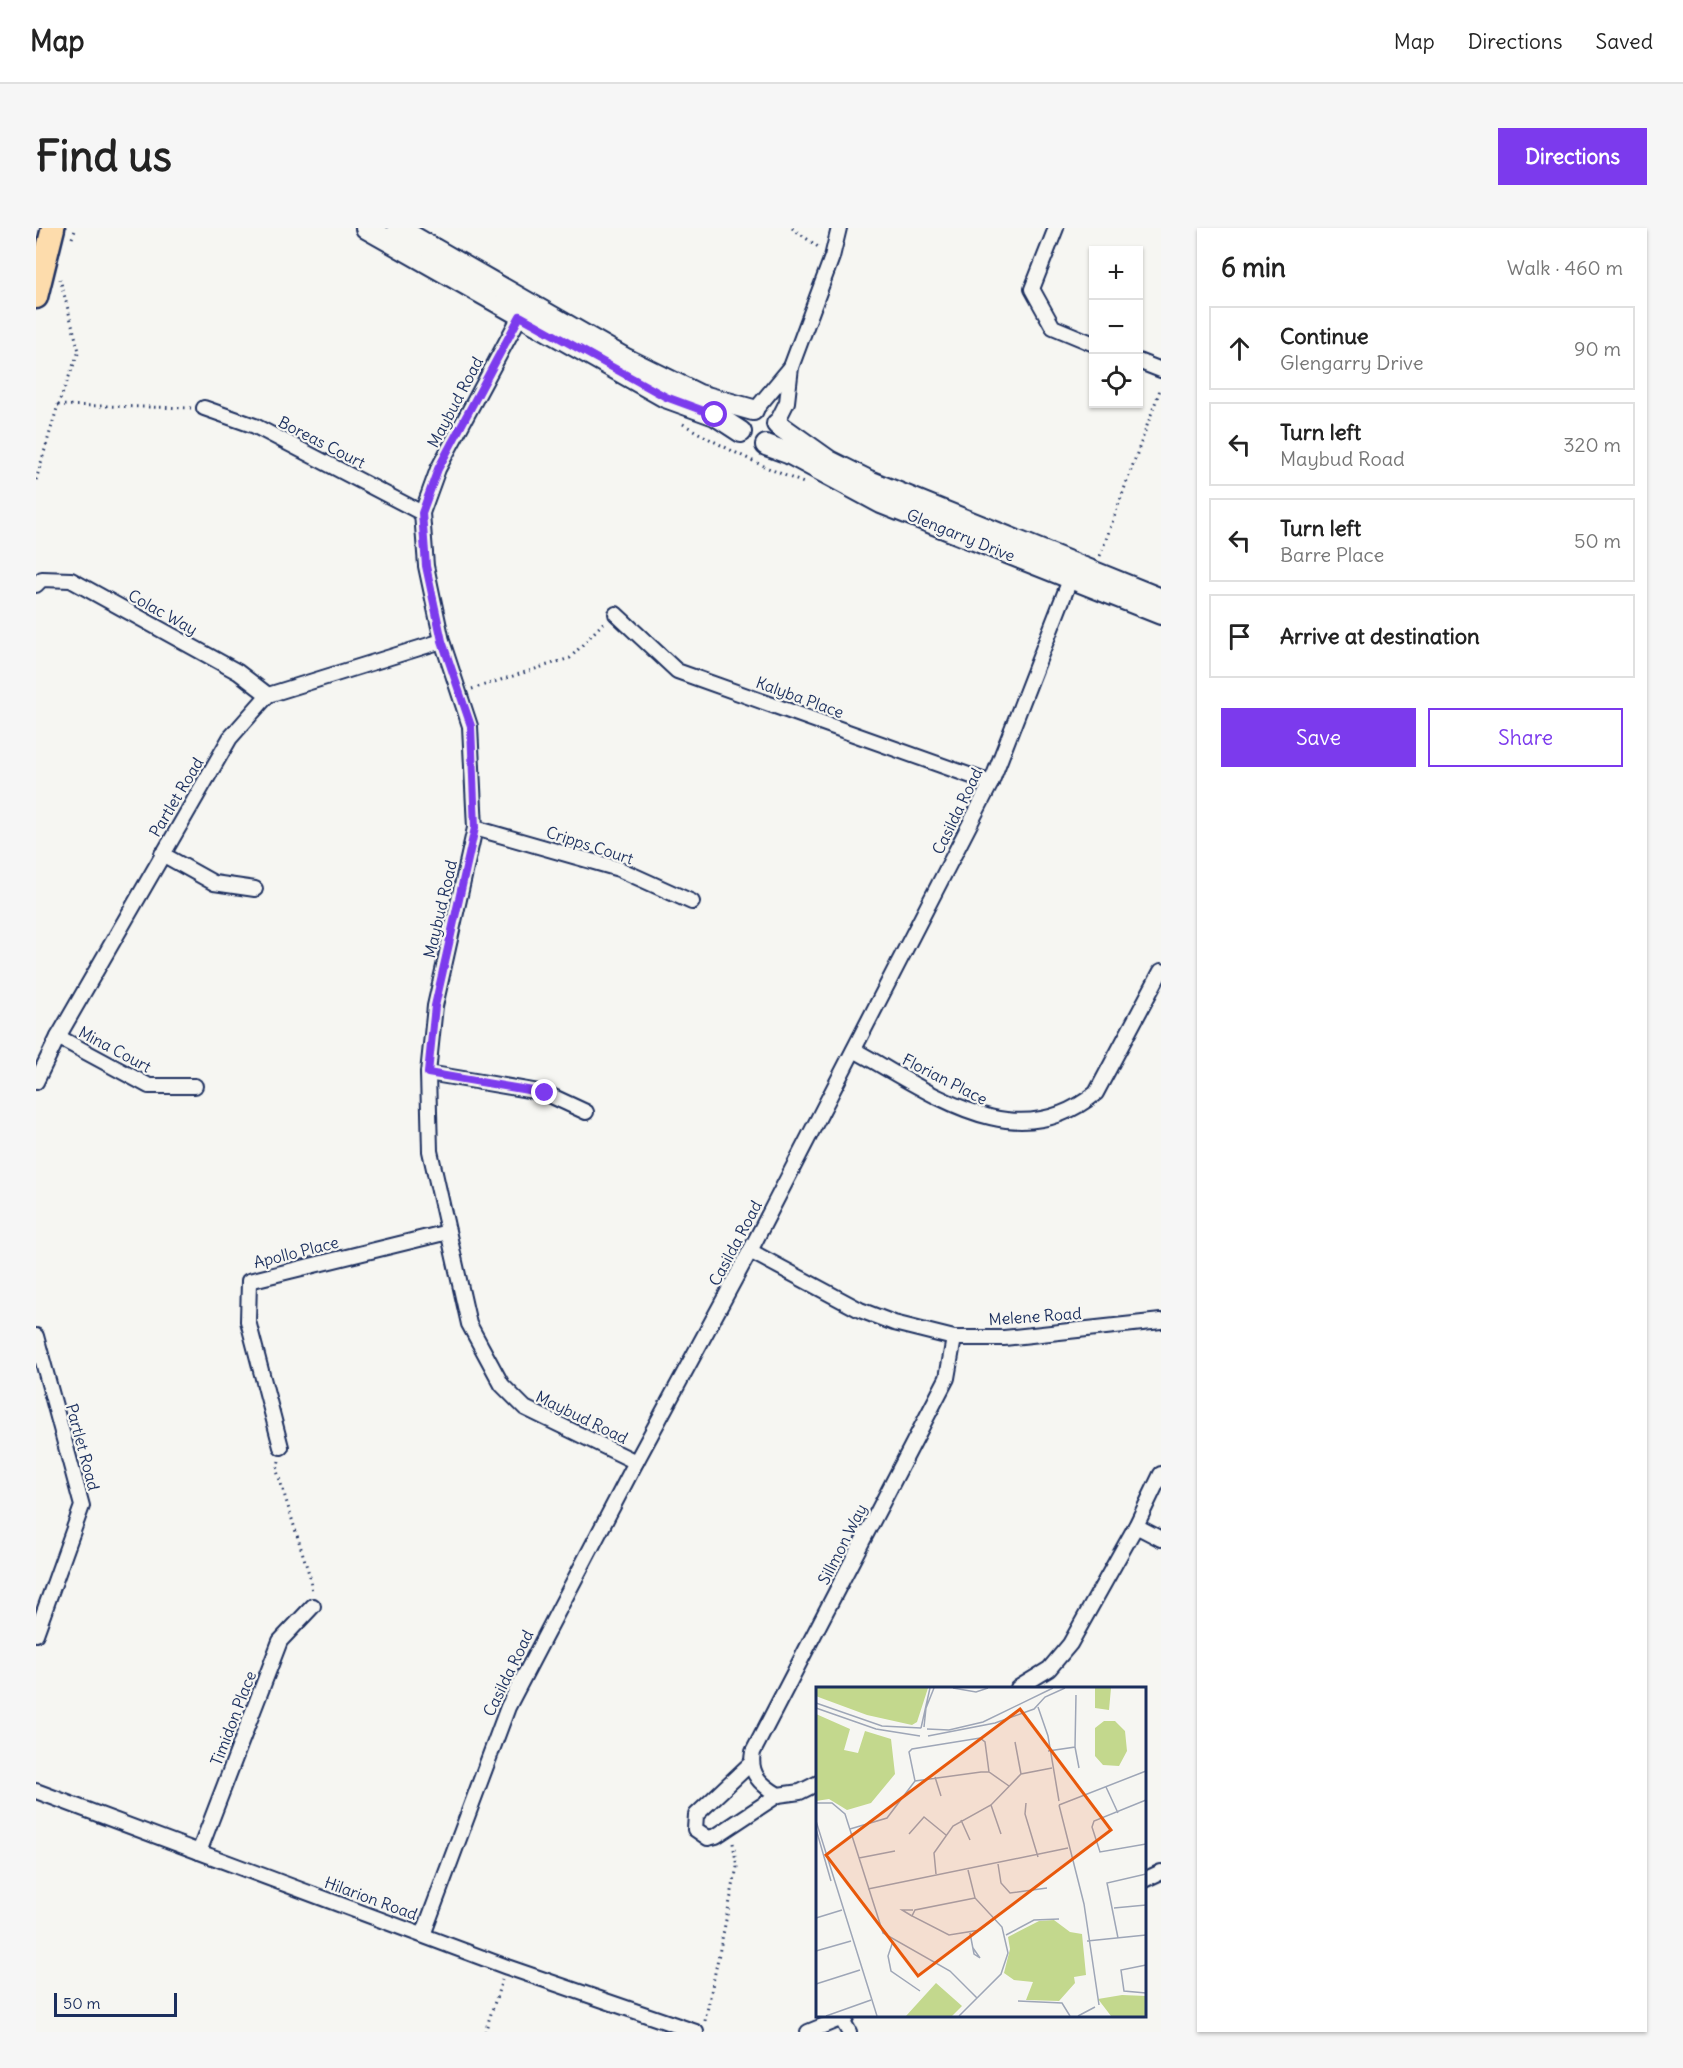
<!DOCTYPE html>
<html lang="en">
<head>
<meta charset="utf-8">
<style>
	body { margin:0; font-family:Delius,sans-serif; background:#f6f6f6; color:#222 }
	.controls { position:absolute; right:18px; top:18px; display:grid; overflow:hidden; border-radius:0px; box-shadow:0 2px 4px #0004 }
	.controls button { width:54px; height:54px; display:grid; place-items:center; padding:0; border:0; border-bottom:2px solid #e0e0e0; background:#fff; color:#222; font:30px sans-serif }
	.scale { position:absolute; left:18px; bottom:15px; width:123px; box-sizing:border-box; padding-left:6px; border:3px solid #1b2f5e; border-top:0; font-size:16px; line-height:21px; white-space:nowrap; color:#1b2f5e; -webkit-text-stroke:4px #f6f6f2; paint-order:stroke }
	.stop { position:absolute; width:18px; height:18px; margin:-14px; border:4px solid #7c3aed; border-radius:50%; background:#fff }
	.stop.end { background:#7c3aed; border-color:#fff; box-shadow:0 2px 6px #0008 }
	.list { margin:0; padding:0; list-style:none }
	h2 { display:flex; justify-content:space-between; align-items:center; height:78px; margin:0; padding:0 24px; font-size:26px }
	h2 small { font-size:20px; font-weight:400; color:#767676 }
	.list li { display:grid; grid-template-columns:39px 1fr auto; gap:18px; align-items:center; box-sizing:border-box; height:84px; margin:0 12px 12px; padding:0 12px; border:2px solid #e0e0e0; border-radius:0px }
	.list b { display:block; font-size:22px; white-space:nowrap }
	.list p { margin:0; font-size:20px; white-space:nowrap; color:#767676 }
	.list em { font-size:20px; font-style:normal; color:#767676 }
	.actions { display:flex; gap:12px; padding:18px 24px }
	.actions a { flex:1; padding:14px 0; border:2px solid #7c3aed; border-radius:0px; text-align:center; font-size:21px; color:#7c3aed }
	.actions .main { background:#7c3aed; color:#fff }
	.icon { flex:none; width:33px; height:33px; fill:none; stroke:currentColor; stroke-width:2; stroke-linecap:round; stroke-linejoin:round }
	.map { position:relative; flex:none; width:1125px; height:1804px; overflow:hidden; border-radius:0px }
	header { display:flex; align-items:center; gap:36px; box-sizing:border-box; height:84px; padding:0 30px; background:#fff; border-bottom:2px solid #e0e0e0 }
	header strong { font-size:28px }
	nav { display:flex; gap:33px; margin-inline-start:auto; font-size:21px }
	.intro { display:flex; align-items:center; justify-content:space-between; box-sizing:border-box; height:144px; padding:0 36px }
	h1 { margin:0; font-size:42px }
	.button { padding:15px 27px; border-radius:0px; background:#7c3aed; color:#fff; font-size:21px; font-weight:700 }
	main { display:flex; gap:36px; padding:0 36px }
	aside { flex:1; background:#fff; border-radius:0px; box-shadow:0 2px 4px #0004 }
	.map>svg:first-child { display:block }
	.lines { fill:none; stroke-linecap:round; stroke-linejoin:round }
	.street-casing { stroke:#1b2f5e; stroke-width:18 }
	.secondary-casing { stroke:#1b2f5e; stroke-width:24 }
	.primary-casing { stroke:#1b2f5e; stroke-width:27 }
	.path { stroke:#1b2f5e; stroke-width:3; stroke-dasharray:1.5 4.5; stroke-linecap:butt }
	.street { stroke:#f6f6f2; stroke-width:14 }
	.secondary { stroke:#f6f6f2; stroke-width:20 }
	.primary { stroke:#fddcac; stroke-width:22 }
	.route { stroke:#7c3aed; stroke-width:8 }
	.labels { text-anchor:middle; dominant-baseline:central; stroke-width:4.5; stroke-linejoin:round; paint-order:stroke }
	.street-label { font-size:16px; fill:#1b2f5e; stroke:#f6f6f2 }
	.inset-road { fill:none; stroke:#9ea6b7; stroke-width:1.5 }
	.view { fill:#e8590c; fill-opacity:0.15; stroke:#e8590c; stroke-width:3 }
	.inset-edge { fill:none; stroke:#1b2f5e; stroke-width:3 }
</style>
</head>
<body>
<header>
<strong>Map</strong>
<nav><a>Map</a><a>Directions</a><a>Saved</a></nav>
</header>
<div class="intro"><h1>Find us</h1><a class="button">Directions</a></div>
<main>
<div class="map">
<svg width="1125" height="1804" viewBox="0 0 1125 1804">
	<rect width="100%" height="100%" fill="#f6f6f2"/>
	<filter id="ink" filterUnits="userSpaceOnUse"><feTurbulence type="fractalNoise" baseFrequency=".0167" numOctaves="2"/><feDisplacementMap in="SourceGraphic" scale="12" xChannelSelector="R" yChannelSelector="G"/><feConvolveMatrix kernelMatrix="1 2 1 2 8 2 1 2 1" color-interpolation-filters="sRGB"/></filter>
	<g filter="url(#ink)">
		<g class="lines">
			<!-- street casing -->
			<g class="street-casing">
				<g id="street">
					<polyline points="1020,0 996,61 1017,99 1058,116"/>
					<polyline points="489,79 402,241 386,285 390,338 406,413 434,498 439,600 399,778 392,845 394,923 433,1096 466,1157 489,1180 600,1234"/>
					<polyline points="1102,133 1125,142"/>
					<polyline points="168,180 219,198 386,285"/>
					<polyline points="720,181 755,139"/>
					<polyline points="741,194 751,174 755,139 796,29 803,0"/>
					<polyline points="0,357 6,351 35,352 202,444 232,467"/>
					<polyline points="580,386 641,443 955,555"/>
					<polyline points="439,600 583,641 656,674"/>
					<polyline points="126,626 178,655 219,661"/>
					<polyline points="22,809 113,858 159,858"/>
					<path d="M 818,822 C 894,863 978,932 1060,865 L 1125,743"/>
					<polyline points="392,845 509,865 550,884"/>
					<polyline points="0,854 22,809 194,510 232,467 406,413"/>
					<polyline points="714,1023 824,1082 858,1095 918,1110 968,1110 1125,1093"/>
					<polyline points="0,1108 46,1278 0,1406"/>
					<polyline points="245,1219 212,1093 213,1053 412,1004"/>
					<polyline points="1100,1298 1125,1311"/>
					<polyline points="982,1460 1013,1441 1034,1416 1100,1298 1125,1246"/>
					<polyline points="715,1535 660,1587 659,1601 672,1610 680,1608 742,1567"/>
					<path d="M 782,1555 L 764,1564 L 742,1567 C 724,1556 713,1546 717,1524 L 911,1150 L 918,1110"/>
					<polyline points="0,1563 471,1739 660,1804"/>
					<polyline points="163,1624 244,1413 277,1378"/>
					<polyline points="1108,1652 1125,1644"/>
					<polyline points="387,1707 472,1479 600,1234 714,1023 955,555 1037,344"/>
					<polyline points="805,1790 813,1804"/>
					<polyline points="772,1804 811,1788"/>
				</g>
			</g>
			<!-- secondary casing -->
			<g class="secondary-casing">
				<g id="secondary">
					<polyline points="330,0 629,169 679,187 705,204"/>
					<polyline points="362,0 588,130 663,167 717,182"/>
					<polyline points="741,196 793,233 833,253 1125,371"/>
					<polyline points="730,217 752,225 845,275 1125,386"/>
				</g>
			</g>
			<!-- primary casing -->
			<g class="primary-casing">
				<polyline id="primary" points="0,69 17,0"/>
			</g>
			<!-- path -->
			<g class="path">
				<polyline points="756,0 785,21"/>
				<polyline points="36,10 40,0"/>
				<polyline points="22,177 155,180"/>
				<path d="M 647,196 C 686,219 727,239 770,256"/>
				<polyline points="0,252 22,177 43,123 24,51"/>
				<polyline points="1064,328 1125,159"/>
				<polyline points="436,461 534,430 568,394"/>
				<polyline points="243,1233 241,1243 274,1349 276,1365"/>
				<polyline points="669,1793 701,1639 697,1615"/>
				<polyline points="449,1804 466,1752"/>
			</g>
			<!-- street -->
			<use href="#street" class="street"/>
			<!-- secondary -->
			<use href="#secondary" class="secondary"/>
			<!-- primary -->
			<use href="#primary" class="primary"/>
		</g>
	</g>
	<g class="lines" filter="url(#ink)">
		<!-- route -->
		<polyline class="route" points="509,865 392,845 399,778 439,600 435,498 406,413 390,338 386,285 402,241 484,88 630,169 679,187"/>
	</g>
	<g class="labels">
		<!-- street labels -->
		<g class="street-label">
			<text transform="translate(419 174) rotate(-62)">Maybud Road</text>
			<text transform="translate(286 214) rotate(27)">Boreas Court</text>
			<text transform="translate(925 307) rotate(22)">Glengarry Drive</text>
			<text transform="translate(127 384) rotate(29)">Colac Way</text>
			<text transform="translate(764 469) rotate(20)">Kalyba Place</text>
			<text transform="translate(140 569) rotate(-59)">Partlet Road</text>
			<text transform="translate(921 583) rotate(-64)">Casilda Road</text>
			<text transform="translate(554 617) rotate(18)">Cripps Court</text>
			<text transform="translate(404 681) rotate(-77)">Maybud Road</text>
			<text transform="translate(79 821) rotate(28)">Mina Court</text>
			<text transform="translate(909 851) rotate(27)">Florian Place</text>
			<text transform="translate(699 1015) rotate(-62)">Casilda Road</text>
			<text transform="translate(260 1024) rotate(-14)">Apollo Place</text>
			<text transform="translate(999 1088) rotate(-4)">Melene Road</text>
			<text transform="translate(546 1189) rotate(26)">Maybud Road</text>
			<text transform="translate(47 1219) rotate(75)">Partlet Road</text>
			<text transform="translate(806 1316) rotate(-63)">Sillmon Way</text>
			<text transform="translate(472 1445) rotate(-64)">Casilda Road</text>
			<text transform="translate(197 1490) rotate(-69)">Timidon Place</text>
			<text transform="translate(335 1670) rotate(20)">Hilarion Road</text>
		</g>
	</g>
	<!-- overview -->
	<g transform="translate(780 1459)">
		<rect width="330" height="330" fill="#f6f6f2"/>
		<path d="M 0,1 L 112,1 L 101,35 L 96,38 L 51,28 L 5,11 L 0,9 ZM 279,1 L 295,1 L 293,23 L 279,21 ZM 0,27 L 34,42 L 28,63 L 42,66 L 49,44 L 75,52 L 79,87 L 55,116 L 31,123 L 13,112 L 0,114 ZM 288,34 L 299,34 L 309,44 L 311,64 L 303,79 L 287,78 L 279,69 L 279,41 ZM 238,233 L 254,245 L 266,247 L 270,288 L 258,290 L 259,296 L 243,314 L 210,313 L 217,295 L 198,293 L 188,286 L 194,262 L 192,250 L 223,234 ZM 120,296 L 146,319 L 136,329 L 90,329 ZM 306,308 L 330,309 L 330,329 L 295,329 L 282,312 Z" fill="#c3d88d"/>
		<path class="inset-road" d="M 137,1 L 160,5 L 172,1M 0,16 L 66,39 L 105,41M 222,20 L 232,49 L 243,114M 0,21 L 60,42 L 104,49M 108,40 L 110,21 L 118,1M 105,41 L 114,1M 111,42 L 133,43 L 167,35 L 237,1M 112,49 L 179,36 L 218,22 L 229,10 L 249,1M 199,55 L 205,87M 259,60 L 263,81M 232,64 L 259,60 L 260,8M 119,90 L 125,109M 99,94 L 93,65 L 96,62 L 164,51 L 169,55 L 173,85M 290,100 L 302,126M 330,113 L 278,134 L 276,140 L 284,165 L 330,157M 0,116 L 16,116 L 29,127 L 67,246 L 134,284 L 161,311M 210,116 L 209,127 L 222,170M 175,118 L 185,147M 243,118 L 330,84M 243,118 L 268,217 L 283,318M 145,133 L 154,153M 0,134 L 61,329M 0,142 L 15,194M 34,142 L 71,131 L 99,94 L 165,85 L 173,85 L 193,99M 93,147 L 108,130 L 130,148M 43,171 L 79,164M 182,177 L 185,196 L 194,206 L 231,201M 120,187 L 118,166 L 137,139 L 175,118 L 205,87 L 236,81M 52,202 L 252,161M 159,211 L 99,223 L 96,229 L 133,248 L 164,243 L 178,232M 298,221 L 330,218M 96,229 L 86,223 L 97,223M 0,231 L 26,223M 154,246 L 158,267 L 164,271 L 157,261M 190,248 L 218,233 L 243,232M 302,251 L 291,196 L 330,187M 77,254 L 72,269 L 75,284 L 104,304M 271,254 L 330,248M 0,264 L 35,254M 330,278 L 305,283 L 308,304 L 330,306M 0,297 L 44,283M 202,314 L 246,316 L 254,329M 10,329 L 55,313M 143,329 L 185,287 L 192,266 L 186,240 L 159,211 L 152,183M 262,329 L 279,320"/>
		<path class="view" d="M 204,22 L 295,143 L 102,289 L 10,168 Z"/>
		<rect width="330" height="330" class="inset-edge"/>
	</g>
</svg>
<div class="controls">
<button>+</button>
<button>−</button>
<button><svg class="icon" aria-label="locate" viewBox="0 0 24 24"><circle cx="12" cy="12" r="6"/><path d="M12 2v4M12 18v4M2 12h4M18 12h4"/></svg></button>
</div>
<div class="scale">50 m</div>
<div class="stop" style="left:679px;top:187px"></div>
<div class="stop end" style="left:509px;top:865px"></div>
</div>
<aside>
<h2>6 min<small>Walk · 460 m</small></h2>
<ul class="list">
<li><svg class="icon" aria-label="ahead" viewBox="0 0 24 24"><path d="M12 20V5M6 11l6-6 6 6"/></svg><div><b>Continue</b><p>Glengarry Drive</p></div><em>90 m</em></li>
<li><svg class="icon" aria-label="left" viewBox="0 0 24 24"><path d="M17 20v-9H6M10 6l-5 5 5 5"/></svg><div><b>Turn left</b><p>Maybud Road</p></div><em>320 m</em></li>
<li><svg class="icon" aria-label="left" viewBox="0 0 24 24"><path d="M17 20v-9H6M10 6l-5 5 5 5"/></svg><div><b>Turn left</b><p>Barre Place</p></div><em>50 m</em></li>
<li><svg class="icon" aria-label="arrive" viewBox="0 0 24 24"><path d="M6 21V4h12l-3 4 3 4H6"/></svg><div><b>Arrive at destination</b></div></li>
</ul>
<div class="actions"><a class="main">Save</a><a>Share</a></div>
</aside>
</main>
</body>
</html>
